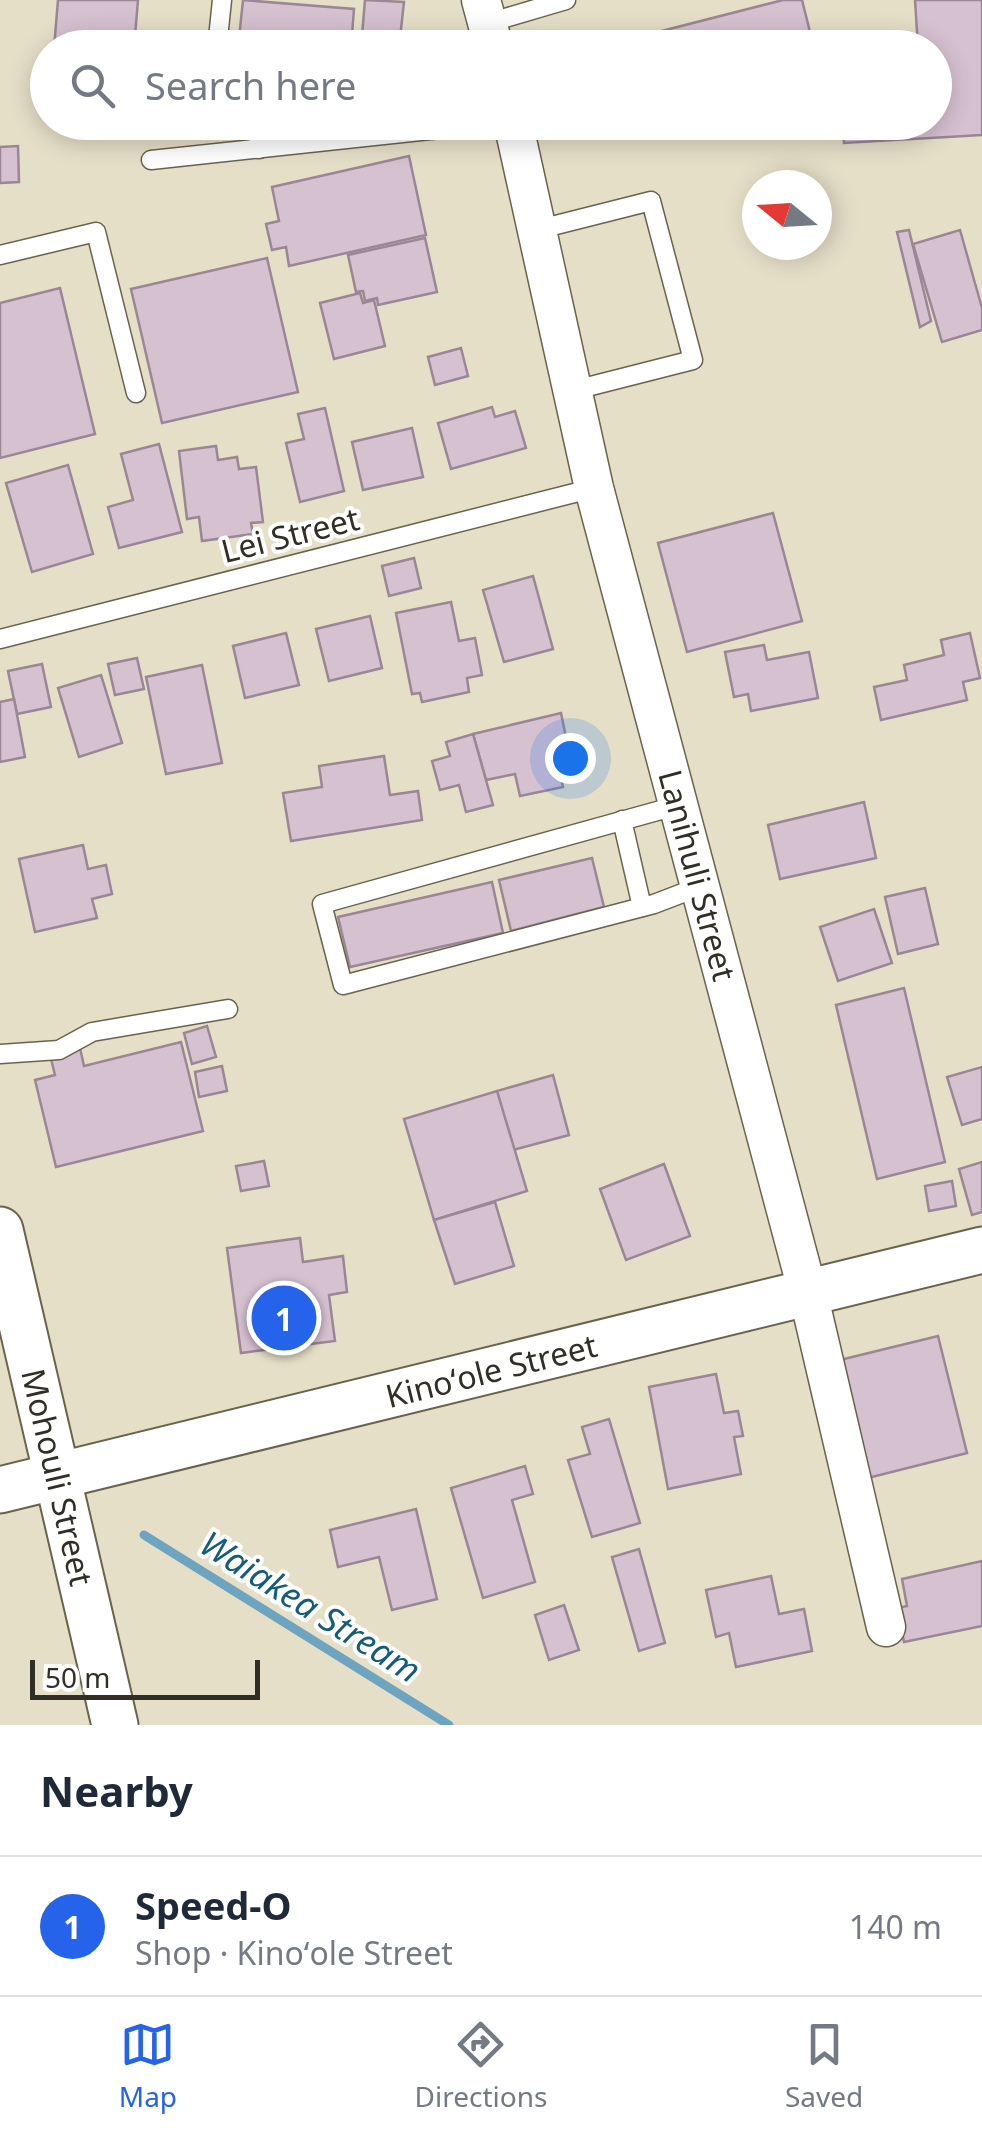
<!DOCTYPE html>
<html lang="en">
<head>
<meta charset="utf-8">
<style>
	body { margin:0; font-family:"Noto Sans",sans-serif; background:#f2f2f3; color:#1f2937 }
	.compass { position:absolute; left:742px; top:170px; width:90px; height:90px; border-radius:50%; background:#fff; box-shadow:0 5px 25px #0003; rotate:288deg }
	.scale { position:absolute; left:30px; bottom:25px; width:230px; box-sizing:border-box; padding-left:10px; border:5px solid #302e25; border-top:0; font-size:28px; line-height:35px; white-space:nowrap; color:#302e25; -webkit-text-stroke:8px #fff; paint-order:stroke }
	.you { position:absolute; left:570px; top:758px; width:35px; height:35px; margin:-25px; border:8px solid #fff; border-radius:50%; background:#1a73e8; box-shadow:0 0 0 15px #1a73e833 }
	.badge { display:grid; place-items:center; width:65px; height:65px; border-radius:50%; background:#2563eb; color:#fff; font-size:32px; font-weight:700 }
	.pin { position:absolute; translate:-50% -50%; border:5px solid #fff; box-shadow:0 2px 10px #0006 }
	.list { margin:0; padding:0; list-style:none }
	h2 { display:flex; justify-content:space-between; align-items:center; height:130px; margin:0; padding:0 40px; font-size:42px }
	h2 small { font-size:32px; font-weight:400; color:#747a83 }
	.list li { display:grid; grid-template-columns:65px 1fr auto; gap:30px; align-items:center; box-sizing:border-box; height:140px; padding:0 40px; border-top:2px solid #e0e1e3 }
	.list b { display:block; font-size:38px; white-space:nowrap }
	.list p { margin:0; font-size:32px; white-space:nowrap; color:#747a83 }
	.list em { font-size:32px; font-style:normal; color:#747a83 }
	.icon { flex:none; width:55px; height:55px; fill:none; stroke:currentColor; stroke-width:2; stroke-linecap:round; stroke-linejoin:round }
	.map { position:relative; flex:none; width:982px; height:1725px; overflow:hidden }
	.search { position:absolute; background:#fff; box-shadow:0 5px 25px #0003; left:30px; right:30px; top:30px; height:110px; display:flex; align-items:center; gap:25px; box-sizing:border-box; padding:0 35px; border-radius:55px; color:#747a83; font-size:38px }
	.sheet { height:270px; background:#fff }
	nav { display:flex; justify-content:space-around; align-items:center; box-sizing:border-box; height:140px; border-top:2px solid #e0e1e3; background:#fff; font-size:28px; color:#747a83 }
	nav a { display:grid; justify-items:center; gap:5px }
	nav .on { color:#2563eb }
	.map>svg:first-child { display:block }
	.lines { fill:none; stroke-linecap:round; stroke-linejoin:round }
	.stream { stroke:#6da4bf; stroke-width:9 }
	.building { fill:#d6c1d1; stroke:#9a8695; stroke-width:2.5 }
	.service-casing { stroke:#69634e; stroke-width:21 }
	.minor-casing { stroke:#69634e; stroke-width:41 }
	.tertiary-casing { stroke:#69634e; stroke-width:49 }
	.service { stroke:#fff; stroke-width:18 }
	.minor { stroke:#fff; stroke-width:38 }
	.tertiary { stroke:#fff; stroke-width:45 }
	.labels { text-anchor:middle; dominant-baseline:central; stroke-width:8; stroke-linejoin:round; paint-order:stroke }
	.street-label { font-size:32px; fill:#302e25; stroke:#fff }
	.water-label { font-size:35px; font-style:italic; fill:#155c78; stroke:#fff }
</style>
</head>
<body>
<div class="map">
<svg width="982" height="1725" viewBox="0 0 982 1725">
	<rect width="100%" height="100%" fill="#e6dfc8"/>
	<g class="lines">
		<!-- stream -->
		<polyline class="stream" points="144,1535 449,1725"/>
	</g>
	<!-- building -->
	<g class="building">
		<polygon points="58,0 138,0 134,48 54,48"/>
		<polygon points="243,0 354,9 351,48 238,48"/>
		<polygon points="365,0 404,2 400,38 414,39 413,48 361,48"/>
		<polygon points="783,0 802,0 814,48 595,48"/>
		<polygon points="915,0 982,0 982,135 844,143 843,122 934,122 934,48 918,48"/>
		<polygon points="18,146 19,182 0,183 0,147"/>
		<polygon points="409,156 426,235 289,266 286,247 272,250 266,224 279,221 272,187"/>
		<polygon points="909,230 931,321 920,327 897,232"/>
		<polygon points="960,230 982,308 982,330 942,342 913,244"/>
		<polygon points="425,238 437,292 378,305 377,298 365,301 363,291 356,292 348,255"/>
		<polygon points="267,258 298,392 162,423 131,289"/>
		<polygon points="60,288 95,434 0,458 0,303"/>
		<polygon points="360,293 363,303 374,300 385,346 334,359 320,303"/>
		<polygon points="461,348 468,376 435,385 428,357"/>
		<polygon points="492,407 495,417 515,411 526,448 451,469 438,423"/>
		<polygon points="325,408 344,491 300,502 286,443 304,439 298,414"/>
		<polygon points="412,428 423,477 363,490 352,442"/>
		<polygon points="159,444 182,532 119,548 108,507 133,500 121,454"/>
		<polygon points="216,446 218,460 237,457 239,469 256,467 263,522 251,523 253,534 202,541 199,517 187,519 179,451"/>
		<polygon points="68,465 93,554 32,572 6,483"/>
		<polygon points="773,513 802,621 687,652 658,543"/>
		<polygon points="414,558 421,588 389,596 382,566"/>
		<polygon points="533,576 553,649 504,662 483,590"/>
		<polygon points="451,602 459,641 475,638 482,675 467,678 469,692 422,702 420,693 412,694 396,613"/>
		<polygon points="370,616 382,668 329,681 316,629"/>
		<polygon points="286,633 299,685 245,698 233,646"/>
		<polygon points="970,633 980,678 963,682 967,700 881,720 874,687 907,680 904,665 944,655 941,640"/>
		<polygon points="764,645 767,660 809,652 818,698 751,711 748,694 734,697 725,652"/>
		<polygon points="137,658 144,689 115,695 108,664"/>
		<polygon points="42,664 51,707 17,714 8,671"/>
		<polygon points="202,665 222,763 166,774 146,677"/>
		<polygon points="101,675 122,743 79,757 58,688"/>
		<polygon points="14,699 25,757 0,762 0,702"/>
		<polygon points="561,713 570,757 557,759 563,787 520,796 515,774 486,780 473,734"/>
		<polygon points="473,734 493,805 466,812 459,785 440,790 432,761 450,756 446,742"/>
		<polygon points="384,756 390,795 418,791 422,820 291,841 283,793 322,787 319,766"/>
		<polygon points="864,802 876,858 780,879 768,825"/>
		<polygon points="83,845 88,869 106,865 112,894 92,899 97,918 35,932 19,859"/>
		<polygon points="592,858 604,907 511,931 499,880"/>
		<polygon points="492,882 503,933 350,967 338,917"/>
		<polygon points="925,888 938,944 898,954 885,897"/>
		<polygon points="874,909 892,963 838,981 820,927"/>
		<polygon points="904,988 945,1162 877,1179 836,1005"/>
		<polygon points="207,1026 216,1057 192,1064 184,1033"/>
		<polygon points="181,1042 203,1131 56,1167 35,1080 55,1075 50,1055 80,1048 84,1066"/>
		<polygon points="222,1066 227,1091 199,1097 195,1072"/>
		<polygon points="982,1067 982,1119 962,1125 947,1077"/>
		<polygon points="553,1075 569,1135 513,1150 497,1091"/>
		<polygon points="497,1091 527,1191 434,1220 404,1119"/>
		<polygon points="264,1161 269,1186 241,1191 236,1166"/>
		<polygon points="982,1162 982,1212 972,1215 959,1169"/>
		<polygon points="664,1164 690,1236 626,1260 600,1189"/>
		<polygon points="952,1181 956,1206 929,1211 925,1186"/>
		<polygon points="495,1202 514,1266 455,1284 434,1220"/>
		<polygon points="300,1238 303,1262 343,1256 347,1292 329,1295 335,1341 241,1353 227,1248"/>
		<polygon points="938,1336 967,1453 864,1479 836,1361"/>
		<polygon points="716,1374 724,1413 738,1411 743,1436 734,1437 741,1474 668,1489 649,1387"/>
		<polygon points="609,1419 640,1523 592,1537 568,1460 590,1454 582,1427"/>
		<polygon points="525,1466 533,1494 512,1500 535,1582 483,1598 451,1488"/>
		<polygon points="416,1509 437,1599 392,1610 379,1557 338,1567 330,1530"/>
		<polygon points="639,1549 665,1643 639,1651 612,1557"/>
		<polygon points="982,1561 982,1626 904,1642 897,1608 907,1606 902,1579"/>
		<polygon points="771,1576 779,1614 804,1609 812,1651 736,1667 729,1633 716,1637 706,1590"/>
		<polygon points="564,1605 579,1650 549,1660 535,1615"/>
	</g>
	<g class="lines">
		<!-- service casing -->
		<g class="service-casing">
			<g id="service">
				<polyline points="488,23 566,0"/>
				<polyline points="217,48 222,0"/>
				<polyline points="258,122 259,149"/>
				<polyline points="151,160 477,125 515,134"/>
				<polyline points="536,230 651,201 693,360 575,390"/>
				<polyline points="0,255 96,232 136,393"/>
				<polyline points="0,639 594,488"/>
				<polyline points="679,805 322,904 343,985 654,904 701,886"/>
				<polyline points="622,820 642,907"/>
				<polyline points="0,1054 59,1050 92,1032 228,1009"/>
			</g>
		</g>
		<!-- minor casing -->
		<g class="minor-casing">
			<g id="minor">
				<polyline points="481,0 494,48"/>
				<polyline points="513,122 594,488 808,1293 886,1627"/>
			</g>
		</g>
		<!-- tertiary casing -->
		<g class="tertiary-casing">
			<g id="tertiary">
				<polyline points="0,1230 115,1725"/>
				<polyline points="0,1490 982,1250"/>
			</g>
		</g>
		<!-- service -->
		<use href="#service" class="service"/>
		<!-- minor -->
		<use href="#minor" class="minor"/>
		<!-- tertiary -->
		<use href="#tertiary" class="tertiary"/>
	</g>
	<g class="labels">
		<!-- street labels -->
		<g class="street-label">
			<text transform="translate(290 534) rotate(-14)">Lei Street</text>
			<text transform="translate(698 875) rotate(75)">Lanihuli Street</text>
			<text transform="translate(491 1370) rotate(-14)">Kinoʻole Street</text>
			<text transform="translate(58 1477) rotate(77)">Mohouli Street</text>
		</g>
		<!-- water labels -->
		<g class="water-label">
			<text transform="translate(311 1606) rotate(32)">Waiakea Stream</text>
		</g>
	</g>
</svg>
<svg class="compass" viewBox="-18 -18 36 36"><path d="M0-13l5 13h-10z" fill="#e53935"/><path d="M0 13l5-13h-10z" fill="#747a83"/></svg>
<div class="scale">50 m</div>
<div class="you"></div>
<div class="pin badge" style="left:284px;top:1318px">1</div>
<div class="search"><svg class="icon" aria-label="search" viewBox="0 0 24 24"><circle cx="10" cy="10" r="6"/><path d="M15 15l6 6"/></svg>Search here</div>
</div>
<section class="sheet">
<h2>Nearby<small></small></h2>
<ul class="list">
<li><span class="badge">1</span><div><b>Speed-O</b><p>Shop · Kinoʻole Street</p></div><em>140 m</em></li>
</ul>
</section>
<nav>
<a class="on"><svg class="icon" aria-label="map" viewBox="0 0 24 24"><path d="M3 6l6-2 6 2 6-2v14l-6 2-6-2-6 2zM9 4v14M15 6v14"/></svg>Map</a>
<a><svg class="icon" aria-label="directions" viewBox="0 0 24 24"><path d="M12 3l9 9-9 9-9-9zM9 14v-3h6M13 9l2 2-2 2"/></svg>Directions</a>
<a><svg class="icon" aria-label="saved" viewBox="0 0 24 24"><path d="M7 4h10v16l-5-4-5 4z"/></svg>Saved</a>
</nav>
</body>
</html>
